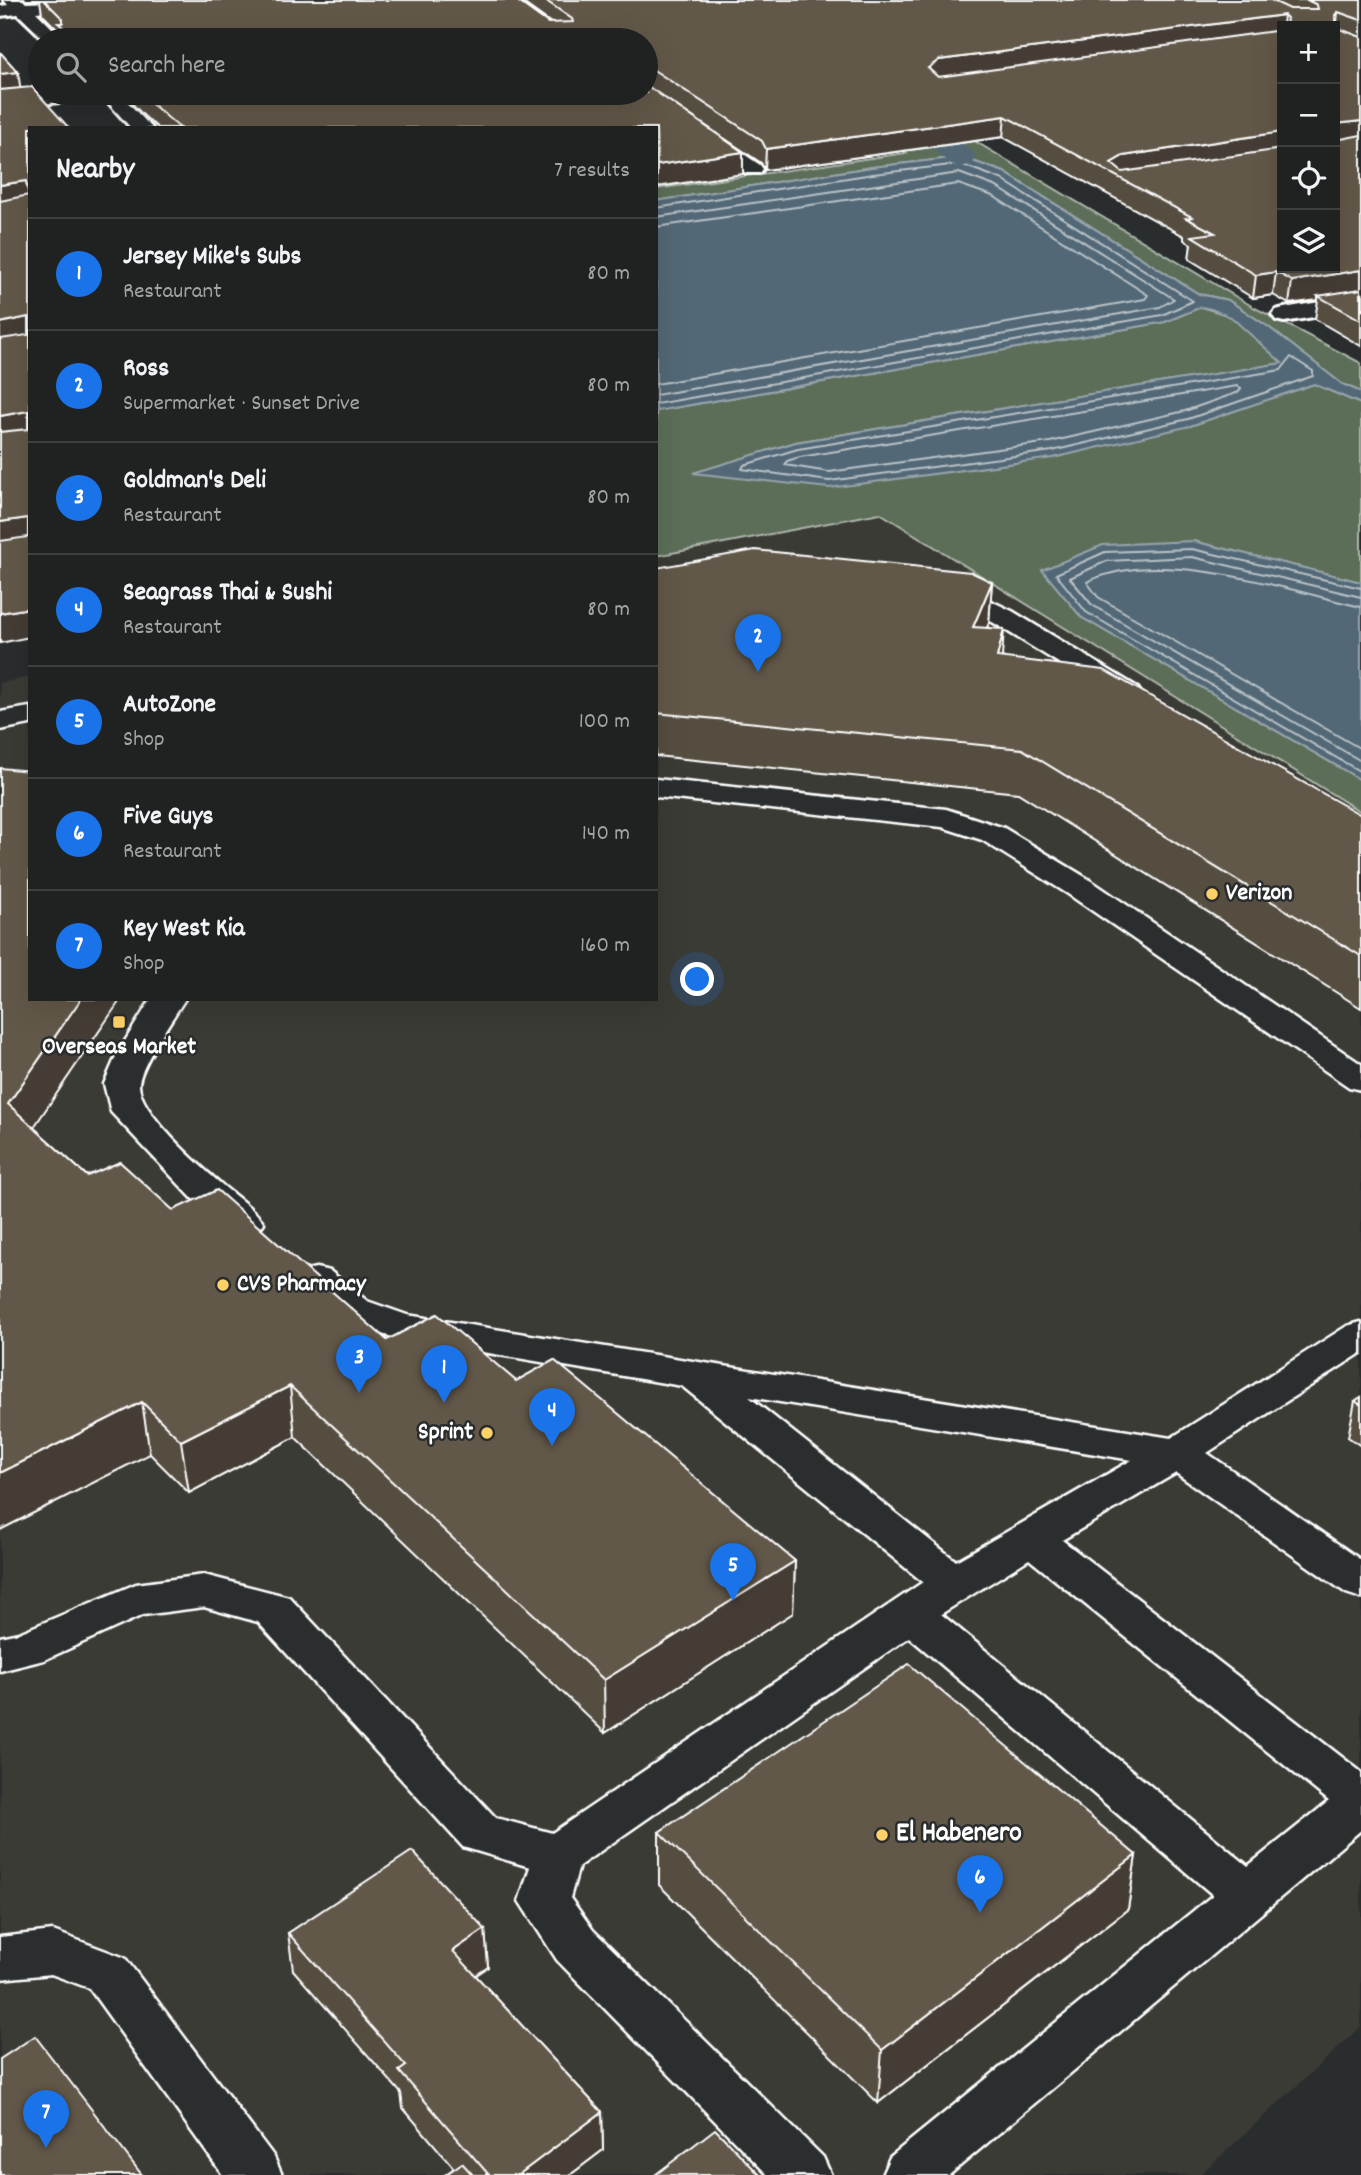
<!DOCTYPE html>
<html lang="en">
<head>
<meta charset="utf-8">
<style>
	body { margin:0; font-family:Dekko,sans-serif; background:#2d2f2f; color:#f1f3f6 }
	.controls { position:absolute; right:21px; top:21px; display:grid; overflow:hidden; border-radius:0px; box-shadow:0 7px 28px #0002 }
	.controls button { width:63px; height:63px; display:grid; place-items:center; padding:0; border:0; border-bottom:2px solid #3d3f40; background:#202222; color:#f1f3f6; font:35px sans-serif }
	.you { position:absolute; left:698px; top:980px; width:24px; height:24px; margin:-18px; border:5px solid #fff; border-radius:50%; background:#1a73e8; box-shadow:0 0 0 10px #1a73e833 }
	.badge { display:grid; place-items:center; width:46px; height:46px; border-radius:50%; background:#1a73e8; color:#fff; font-size:23px; font-weight:700 }
	.pin { position:absolute; translate:-50% -58px; filter:drop-shadow(0 2px 4px #0008) }
	.pin::after { content:''; position:absolute; top:37px; width:24px; height:21px; background:inherit; clip-path:polygon(0 0,100% 0,50% 100%) }
	.list { margin:0; padding:0; list-style:none }
	h2 { display:flex; justify-content:space-between; align-items:center; height:91px; margin:0; padding:0 28px; font-size:30px }
	h2 small { font-size:23px; font-weight:400; color:#a2a4a5 }
	.list li { display:grid; grid-template-columns:46px 1fr auto; gap:21px; align-items:center; box-sizing:border-box; height:112px; padding:0 28px; border-top:2px solid #3d3f40 }
	.list b { display:block; font-size:26px; white-space:nowrap }
	.list p { margin:0; font-size:23px; white-space:nowrap; color:#a2a4a5 }
	.list em { font-size:23px; font-style:normal; color:#a2a4a5 }
	.icon { flex:none; width:38px; height:38px; fill:none; stroke:currentColor; stroke-width:2; stroke-linecap:round; stroke-linejoin:round }
	.map { position:relative; flex:none; width:1361px; height:2175px; overflow:hidden }
	.search { position:absolute; background:#202222; box-shadow:0 7px 28px #0002; left:28px; top:28px; width:630px; height:77px; display:flex; align-items:center; gap:18px; box-sizing:border-box; padding:0 24px; border-radius:38px; color:#a2a4a5; font-size:26px }
	.panel { position:absolute; background:#202222; box-shadow:0 7px 28px #0002; left:28px; top:126px; width:630px; height:875px; border-radius:0px }
	.map>svg:first-child { display:block }
	.built { fill:#3b3a36 }
	.green { fill:#5c6e58; stroke:#aeb6ac; stroke-width:2 }
	.water { fill:#526876; stroke:#97a4ad; stroke-width:2 }
	.lines { fill:none; stroke-linecap:round; stroke-linejoin:round }
	.shore { stroke:#bac3c8; stroke-width:2 }
	.canal { fill:#526876; fill-rule:evenodd }
	.service-casing { stroke:#fff; stroke-width:5 }
	.minor-casing { stroke:#fff; stroke-width:6 }
	.service { fill:#2a2d2e; fill-rule:evenodd }
	.minor { fill:#2a2d2e; fill-rule:evenodd }
	.wall { fill:#544d40; stroke:#fff; stroke-width:2; fill-rule:evenodd }
	.shaded-wall { fill:#453e34; stroke:#fff; stroke-width:2 }
	.building { fill:#62594a; stroke:#fff; stroke-width:2; fill-rule:evenodd }
	.poi-dot { fill:#ffd166; stroke:#2a2d2e; stroke-width:2.5 }
	.labels { text-anchor:middle; dominant-baseline:central; stroke-width:5; stroke-linejoin:round; paint-order:stroke }
	.poi-label { font-size:24px; font-weight:bold; fill:#fff; stroke:#2a2d2e; text-anchor:start }
	.near-poi-label { font-size:28px; font-weight:bold; fill:#fff; stroke:#2a2d2e; text-anchor:start }
</style>
</head>
<body>
<div class="map">
<svg width="1361" height="2175" viewBox="0 0 1361 2175">
	<rect width="100%" height="100%" fill="#2a2d2e"/>
	<filter id="ink" filterUnits="userSpaceOnUse"><feTurbulence type="fractalNoise" baseFrequency=".0143" numOctaves="2"/><feDisplacementMap in="SourceGraphic" scale="14" xChannelSelector="R" yChannelSelector="G"/><feConvolveMatrix kernelMatrix="1 2 1 2 8 2 1 2 1" color-interpolation-filters="sRGB"/></filter>
	<g filter="url(#ink)">
		<!-- built -->
		<polygon class="built" points="880,513 1361,812 1361,2027 1200,2175 0,2175 0,683 30,677 30,999 656,999 656,556"/>
		<!-- green -->
		<g class="green">
			<polygon points="657,0 820,49 1255,308 1361,363 1361,392 1342,384 1270,328 1228,300 1199,294 1004,172 961,157 872,167 656,201 656,189 906,153"/>
			<polygon points="1201,307 1231,316 1283,363 796,442 695,473 1190,426 1314,384 1361,404 1361,582 1193,541 1081,617 1361,780 1361,812 880,513 656,556 656,411 1165,322"/>
		</g>
		<!-- water -->
		<g class="water">
			<polygon points="961,157 1004,172 1199,294 1228,300 1270,328 1342,384 1361,392 1361,404 1314,384 1190,426 1053,458 829,488 693,473 796,442 1282,363 1231,317 1211,309 1201,307 1165,322 656,411 656,201 872,167"/>
			<polygon points="1193,541 1361,582 1361,780 1081,617 1042,570 1103,545"/>
		</g>
		<g class="lines">
			<!-- shore -->
			<g class="shore">
				<polyline points="656,208 873,174 960,164 1001,179 1193,301 1162,315 656,404"/>
				<polyline points="656,217 959,173 997,187 1174,299 1160,307 656,395"/>
				<polyline points="656,227 958,184 993,196 1148,295 1145,299 656,384"/>
				<polygon points="1291,357 1313,371 1313,376 1188,419 1052,451 829,481 742,469 744,465 798,449 1281,370"/>
				<polygon points="1237,386 1241,388 1239,392 1185,411 1050,442 829,472 785,465 787,461 800,457"/>
				<polyline points="1361,588 1192,549 1105,552 1056,574 1086,612 1361,772"/>
				<polyline points="1361,597 1192,557 1107,561 1070,578 1092,605 1361,761"/>
				<path d="M 1361,607 C 1284,589 1160,546 1087,582 L 1098,597 L 1361,749"/>
			</g>
			<!-- canal -->
			<polygon class="canal" points="874,93 885,96 956,136 977,157 972,164 961,167 950,164 934,150 863,108 859,102 863,96"/>
			<!-- service casing -->
			<g class="service-casing">
				<g id="service">
					<polygon points="949,581 1012,611 1137,687 1141,693 1137,699 1127,701 1117,699 994,623 940,595 936,589 940,583"/>
					<polygon points="30,707 30,724 0,730 0,712"/>
					<polygon points="656,779 946,809 1004,828 1090,880 1361,1064 1361,1090 1349,1087 1068,894 982,840 942,827 656,797"/>
					<path d="M 151,999 L 185,999 C 174,1016 139,1067 139,1085 C 139,1112 199,1165 220,1183 C 234,1196 253,1207 264,1223 L 258,1231 L 245,1235 L 232,1231 L 193,1199 L 111,1112 L 104,1084 L 117,1054 Z"/>
					<path d="M 316,1268 L 330,1271 L 367,1301 L 407,1315 L 1171,1438 L 1347,1326 L 1361,1322 L 1361,1353 L 1207,1453 L 1361,1560 L 1361,1598 L 1346,1593 L 1176,1473 L 1062,1540 L 1361,1772 L 1361,1830 L 949,2175 L 882,2175 L 890,2157 L 1213,1895 L 909,1637 L 579,1866 L 570,1898 L 593,1930 L 823,2157 L 831,2175 L 768,2175 L 557,1960 L 519,1901 L 530,1867 L 463,1847 L 258,1622 L 204,1607 L 143,1615 L 44,1660 L 0,1671 L 0,1637 L 19,1633 L 136,1584 L 204,1575 L 289,1597 L 496,1818 L 552,1833 L 923,1582 L 682,1386 L 388,1336 L 339,1319 L 302,1289 L 297,1280 L 302,1271 ZM 749,1397 L 1132,1460 L 956,1561 ZM 1029,1559 L 1329,1801 L 1248,1866 L 941,1614 Z"/>
					<polygon points="53,1931 125,1958 274,2157 282,2175 223,2175 89,1988 51,1974 0,1979 0,1937"/>
				</g>
			</g>
			<!-- minor casing -->
			<g class="minor-casing">
				<g id="minor">
					<polygon points="4,0 23,0 26,3 111,0 102,5 36,12 64,40 45,40 18,14 0,16 0,6 8,5"/>
					<polygon points="646,88 760,165 763,169 760,173 746,173 631,93 646,93"/>
					<polygon points="40,93 95,93 85,99 0,109 0,97"/>
					<polygon points="100,93 119,93 152,128 131,128"/>
					<polygon points="1361,295 1361,309 1284,322 1276,320 1272,315 1276,310 1284,308"/>
				</g>
			</g>
			<!-- service -->
			<use href="#service" class="service"/>
			<!-- minor -->
			<use href="#minor" class="minor"/>
		</g>
		<!-- wall -->
		<g class="wall">
			<path d="M 25,0 L 516,0 L 548,23 L 551,23 L 519,0 L 1361,0 L 1361,346 L 1315,319 L 1318,300 L 1289,304 L 1273,295 L 1253,298 L 1189,259 L 1191,244 L 1184,240 L 1184,236 L 1003,137 L 765,170 L 761,163 L 657,93 L 743,174 L 657,187 L 656,128 L 158,128 L 144,116 L 122,93 L 646,93 L 646,40 L 61,40 L 60,32 L 42,14 L 40,0 ZM 1282,26 L 1335,26 L 1282,268 Z"/>
			<polygon points="656,568 992,582 989,623 987,628 1002,657 1361,815 1361,1008 1018,793 656,756"/>
			<polygon points="34,1128 87,1176 173,1210 387,1340 516,1381 795,1561 793,1613 605,1733 295,1437 189,1493 150,1454"/>
			<polygon points="1361,1397 1361,1446 1348,1437 1355,1401"/>
			<polygon points="659,1832 1136,1855 1128,1909 878,2103 659,1885"/>
			<polygon points="485,1929 488,1967 475,1975 602,2112 603,2150 570,2175 445,2175 454,2168 403,2108 401,2093 293,1970 288,1933"/>
		</g>
		<!-- shaded-wall -->
		<g class="shaded-wall">
			<polygon points="1338,12 1336,32 1335,15"/>
			<polygon points="1284,15 1282,34 938,80 928,68 939,60"/>
			<polygon points="18,72 21,92 0,95 0,74"/>
			<polygon points="1005,116 1003,137 765,170 766,149"/>
			<polygon points="1361,121 1361,141 1335,145 1336,124"/>
			<polygon points="1282,132 1282,152 1120,178 1111,163 1123,156"/>
			<polygon points="743,152 743,174 657,187 657,165"/>
			<polygon points="26,181 30,203 0,208 0,185"/>
			<polygon points="1361,270 1361,293 1318,296 1318,300 1289,304 1292,281"/>
			<polygon points="1276,272 1273,295 1253,298 1256,275"/>
			<polygon points="28,317 30,342 0,348 0,323"/>
			<polygon points="28,411 30,437 0,443 0,416"/>
			<polygon points="28,518 30,545 0,550 0,522"/>
			<polygon points="992,582 989,623 970,668 973,627"/>
			<polygon points="30,608 30,637 0,643 0,613"/>
			<polygon points="1004,629 1001,671 997,657"/>
			<polygon points="81,999 121,999 17,1152 8,1104"/>
			<polygon points="290,1386 295,1437 189,1493 181,1441"/>
			<polygon points="142,1402 150,1454 0,1530 0,1473"/>
			<polygon points="795,1561 793,1613 605,1733 604,1680"/>
			<polygon points="1136,1855 1128,1909 878,2103 882,2050"/>
			<polygon points="485,1929 488,1967 456,1989 453,1951"/>
			<polygon points="602,2112 603,2150 570,2175 518,2175"/>
		</g>
		<!-- building -->
		<g class="building">
			<path d="M 44,0 L 516,0 L 548,23 L 573,22 L 572,19 L 545,0 L 1271,0 L 1290,9 L 1318,9 L 1317,5 L 1307,0 L 1361,0 L 1361,20 L 1338,12 L 1335,15 L 1335,27 L 1361,37 L 1361,121 L 1336,124 L 1336,140 L 1361,135 L 1361,270 L 1292,281 L 1276,272 L 1256,275 L 1192,236 L 1215,233 L 1186,218 L 1192,217 L 1005,116 L 766,149 L 762,141 L 646,65 L 646,40 L 78,40 L 58,23 L 63,23 L 63,19 ZM 1284,15 L 1287,18 L 1286,26 L 1335,26 L 1335,268 L 1282,268 L 1282,149 L 1122,172 L 1111,163 L 1123,156 L 1282,132 L 1282,30 L 938,77 L 928,68 L 939,60 Z"/>
			<polygon points="0,52 18,72 0,74"/>
			<polygon points="646,85 743,152 657,165 656,128 180,128 139,93 646,93"/>
			<polygon points="32,87 69,128 30,128 30,608 0,613 0,541 28,537 28,518 0,522 0,432 28,429 28,411 0,416 0,339 28,335 28,317 0,323 0,201 29,195 26,181 0,185 0,90"/>
			<polygon points="1361,289 1361,320 1318,296"/>
			<polygon points="755,550 971,572 992,582 973,627 1004,629 997,657 1104,670 1361,815 1361,956 1022,749 656,713 656,568"/>
			<polygon points="0,768 30,771 30,999 81,999 8,1104 87,1176 120,1162 173,1210 217,1190 387,1340 437,1314 516,1381 554,1360 795,1561 604,1680 290,1386 181,1441 142,1402 0,1473"/>
			<polygon points="1361,1397 1361,1405 1355,1401"/>
			<polygon points="909,1664 1136,1855 882,2050 659,1832"/>
			<polygon points="412,1851 485,1929 453,1951 602,2112 518,2175 489,2175 399,2071 406,2066 288,1933"/>
			<polygon points="35,2036 142,2175 0,2175 0,2059"/>
			<polygon points="715,2129 760,2175 655,2175"/>
			<polygon points="462,2163 473,2175 445,2175"/>
		</g>
	</g>
	<!-- markers -->
	<g class="poi-dot">
		<circle cx="1212" cy="894" r="7"/>
		<rect x="112" y="1015" width="14" height="14" rx="3.5"/>
		<circle cx="223" cy="1285" r="7"/>
		<circle cx="487" cy="1433" r="7"/>
		<circle cx="882" cy="1835" r="7"/>
	</g>
	<g class="labels">
		<!-- poi labels -->
		<g class="poi-label">
			<text x="1226" y="894">Verizon</text>
			<text x="119" y="1048" text-anchor="middle">Overseas Market</text>
			<text x="237" y="1285">CVS Pharmacy</text>
			<text x="473" y="1433" text-anchor="end">Sprint</text>
		</g>
		<!-- near-poi labels -->
		<g class="near-poi-label">
			<text x="896" y="1835">El Habenero</text>
		</g>
	</g>
</svg>
<div class="controls">
<button>+</button>
<button>−</button>
<button><svg class="icon" aria-label="locate" viewBox="0 0 24 24"><circle cx="12" cy="12" r="6"/><path d="M12 2v4M12 18v4M2 12h4M18 12h4"/></svg></button>
<button><svg class="icon" aria-label="layers" viewBox="0 0 24 24"><path d="M12 4l9 5-9 5-9-5zM3 14l9 5 9-5"/></svg></button>
</div>
<div class="you"></div>
<div class="pin badge" style="left:444px;top:1403px">1</div>
<div class="pin badge" style="left:758px;top:672px">2</div>
<div class="pin badge" style="left:359px;top:1393px">3</div>
<div class="pin badge" style="left:552px;top:1446px">4</div>
<div class="pin badge" style="left:733px;top:1601px">5</div>
<div class="pin badge" style="left:980px;top:1913px">6</div>
<div class="pin badge" style="left:46px;top:2148px">7</div>
<div class="search"><svg class="icon" aria-label="search" viewBox="0 0 24 24"><circle cx="10" cy="10" r="6"/><path d="M15 15l6 6"/></svg>Search here</div>
<section class="panel">
<h2>Nearby<small>7 results</small></h2>
<ul class="list">
<li><span class="badge">1</span><div><b>Jersey Mike's Subs</b><p>Restaurant</p></div><em>80 m</em></li>
<li><span class="badge">2</span><div><b>Ross</b><p>Supermarket · Sunset Drive</p></div><em>80 m</em></li>
<li><span class="badge">3</span><div><b>Goldman's Deli</b><p>Restaurant</p></div><em>80 m</em></li>
<li><span class="badge">4</span><div><b>Seagrass Thai &amp; Sushi</b><p>Restaurant</p></div><em>80 m</em></li>
<li><span class="badge">5</span><div><b>AutoZone</b><p>Shop</p></div><em>100 m</em></li>
<li><span class="badge">6</span><div><b>Five Guys</b><p>Restaurant</p></div><em>140 m</em></li>
<li><span class="badge">7</span><div><b>Key West Kia</b><p>Shop</p></div><em>160 m</em></li>
</ul>
</section>
</div>
</body>
</html>
